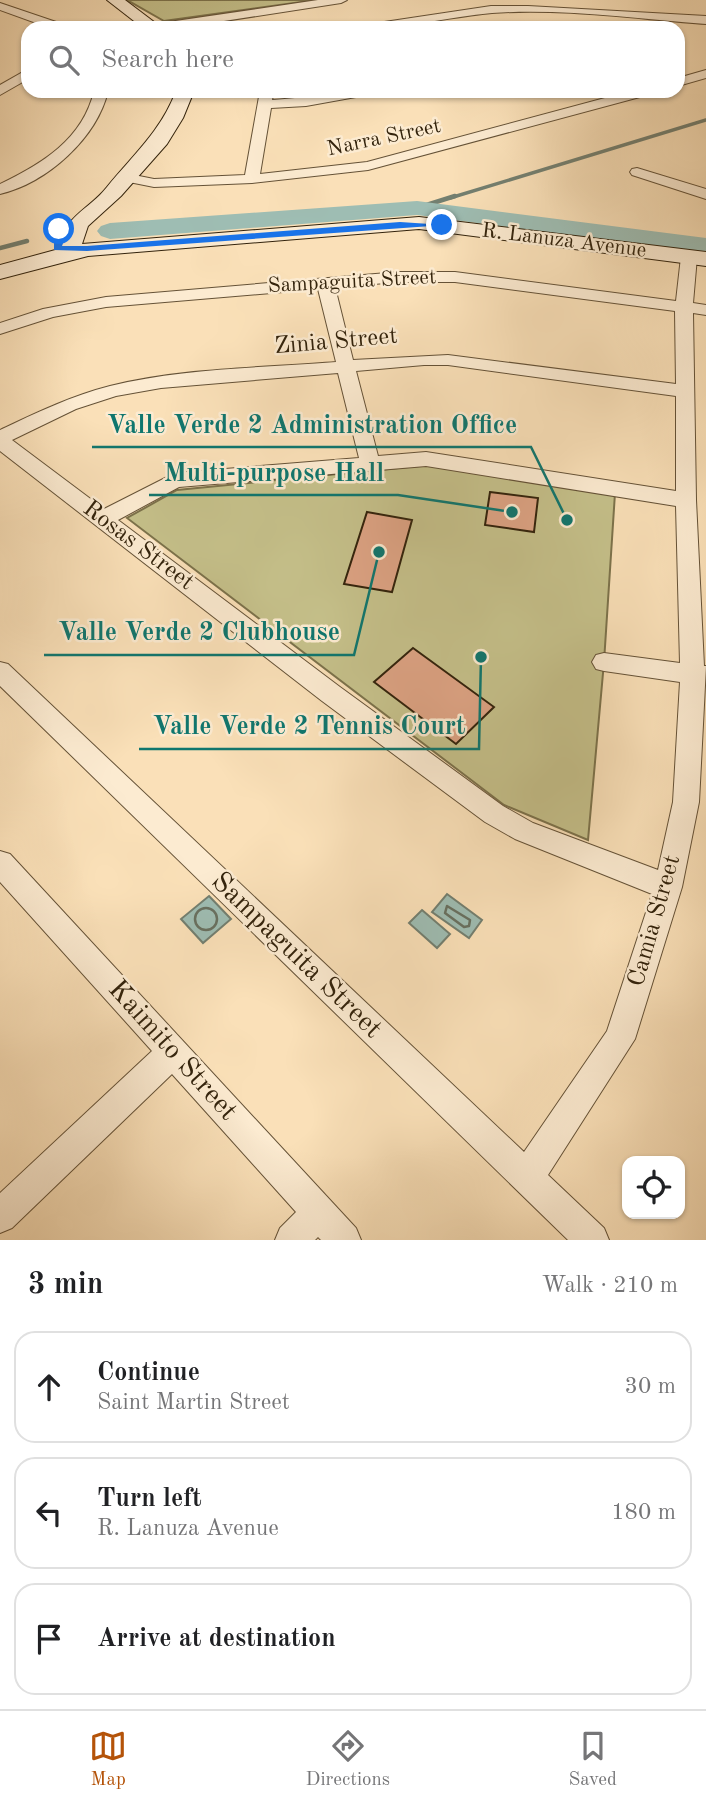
<!DOCTYPE html>
<html lang="en">
<head>
<meta charset="utf-8">
<style>
	body { margin:0; font-family:"Old Standard TT",serif; background:#f2f2f2; color:#202124 }
	.controls { position:absolute; right:21px; bottom:21px; display:grid; overflow:hidden; border-radius:14px; box-shadow:0 2px 5px #0004 }
	.controls button { width:63px; height:63px; display:grid; place-items:center; padding:0; border:0; border-bottom:2px solid #e0e0e0; background:#fff; color:#202124; font:35px sans-serif }
	.stop { position:absolute; width:21px; height:21px; margin:-16px; border:5px solid #1a73e8; border-radius:50%; background:#fff }
	.stop.end { background:#1a73e8; border-color:#fff; box-shadow:0 2px 7px #0008 }
	.list { margin:0; padding:0; list-style:none }
	h2 { display:flex; justify-content:space-between; align-items:center; height:91px; margin:0; padding:0 28px; font-size:30px }
	h2 small { font-size:23px; font-weight:400; color:#757577 }
	.list li { display:grid; grid-template-columns:46px 1fr auto; gap:21px; align-items:center; box-sizing:border-box; height:112px; margin:0 14px 14px; padding:0 14px; border:2px solid #e0e0e0; border-radius:21px }
	.list b { display:block; font-size:26px; white-space:nowrap }
	.list p { margin:0; font-size:23px; white-space:nowrap; color:#757577 }
	.list em { font-size:23px; font-style:normal; color:#757577 }
	.icon { flex:none; width:38px; height:38px; fill:none; stroke:currentColor; stroke-width:2; stroke-linecap:round; stroke-linejoin:round }
	.map { position:relative; flex:none; width:706px; height:1240px; overflow:hidden }
	.search { position:absolute; background:#fff; box-shadow:0 2px 5px #0004; left:21px; right:21px; top:21px; height:77px; display:flex; align-items:center; gap:18px; box-sizing:border-box; padding:0 24px; border-radius:21px; color:#757577; font-size:26px }
	.sheet { height:469px; background:#fff }
	nav { display:flex; justify-content:space-around; align-items:center; box-sizing:border-box; height:98px; border-top:2px solid #e0e0e0; background:#fff; font-size:19px; color:#757577 }
	nav a { display:grid; justify-items:center; gap:4px }
	nav .on { color:#b45309 }
	.map>svg:first-child { display:block }
	.green { fill:#c5c08a; stroke:#7c724b; stroke-width:2 }
	.water { fill:#9ebdb3; stroke:#737f70; stroke-width:2 }
	.lines { fill:none; stroke-linecap:round; stroke-linejoin:round }
	.shore { stroke:#687060; stroke-width:2.5 }
	.stream-far1 { stroke:#737f70; stroke-width:3.5 }
	.stream { stroke:#737f70; stroke-width:4.5 }
	.river { fill:#9ebdb3; fill-rule:evenodd }
	.building { fill:#dda384; stroke:#33230c; stroke-width:2 }
	.street-casing { stroke:#655237; stroke-width:2 }
	.secondary-casing { stroke:#33230c; stroke-width:2 }
	.street { fill:#fcebd1; fill-rule:evenodd }
	.secondary { fill:#fcebd1; fill-rule:evenodd }
	.route { fill:#1a73e8 }
	.labels { text-anchor:middle; dominant-baseline:central; stroke-width:5; stroke-linejoin:round; paint-order:stroke }
	.far-street-label { font-size:21px; fill:#33230c; stroke:#fcebd1 }
	.street-label { font-size:24px; fill:#33230c; stroke:#fcebd1 }
	.near-street-label { font-size:28px; fill:#33230c; stroke:#fcebd1 }
	.leader { fill:none; stroke:#0f766e; stroke-width:2.5 }
	.callout-dot { fill:#0f766e; stroke:#fcebd1; stroke-width:2.5 }
	.callout-label { font-size:26px; text-anchor:middle; font-weight:bold; fill:#0f766e; stroke:#fcebd1; stroke-width:5; stroke-linejoin:round; paint-order:stroke }
</style>
</head>
<body>
<div class="map">
<svg width="706" height="1240" viewBox="0 0 706 1240">
	<rect width="100%" height="100%" fill="#fae0b8"/>
	<filter id="stains"><feTurbulence type="fractalNoise" baseFrequency=".00286" numOctaves="4"/><feColorMatrix values="0 0 0 0 .2 0 0 0 0 .09 0 0 0 0 .02 0 0 0 .5 -.17"/></filter>
	<radialGradient id="worn" r=".72"><stop offset=".6" stop-color="#630" stop-opacity="0"/><stop offset="1" stop-color="#630" stop-opacity=".3"/></radialGradient>
	<!-- green -->
	<g class="green">
		<polygon points="127,0 316,0 164,21"/>
		<polygon points="439,464 615,493 604,662 588,840 504,805 127,518 177,490"/>
	</g>
	<!-- water -->
	<g class="water">
		<polygon points="447,894 482,920 469,938 432,912"/>
		<polygon points="209,896 231,919 203,943 181,919"/>
		<polygon points="422,910 450,934 437,948 409,923"/>
	</g>
	<g class="lines">
		<!-- shore -->
		<g class="shore">
			<polygon points="447,906 470,920 469,926 464,927 445,913"/>
			<circle cx="206" cy="919" r="11"/>
		</g>
		<!-- stream-far1 -->
		<polyline class="stream-far1" points="450,198 706,120"/>
		<!-- stream -->
		<g class="stream">
			<polyline points="417,208 455,196"/>
			<polyline points="0,248 27,241"/>
		</g>
		<!-- river -->
		<polygon class="river" points="417,201 706,238 706,254 417,215 110,239 101,236 97,231 101,226 110,223"/>
	</g>
	<!-- building -->
	<g class="building">
		<polygon points="490,492 538,498 534,532 485,525"/>
		<polygon points="367,512 412,520 392,592 344,584"/>
		<polygon points="413,648 494,707 456,744 374,682"/>
	</g>
	<g class="lines">
		<!-- street casing -->
		<g class="street-casing">
			<g id="street">
				<polygon points="318,0 347,0 341,3 179,28 149,28 155,24"/>
				<polygon points="0,3 65,25 67,28 50,28 0,10"/>
				<path d="M 491,6 L 528,6 L 706,16 L 706,24 C 636,19 563,8 492,13 C 449,17 408,28 365,28 L 371,24 Z"/>
				<polygon points="28,69 28,79 0,95 0,85"/>
				<polygon points="706,70 706,78 678,86 678,78"/>
				<path d="M 94,91 L 108,91 C 97,138 47,183 0,194 L 0,184 C 42,164 83,139 94,91 Z"/>
				<path d="M 260,91 L 274,91 L 272,100 C 306,98 339,91 374,91 L 367,95 L 306,106 L 271,108 L 260,174 L 367,162 L 631,91 L 653,91 L 651,94 L 368,170 L 252,183 L 154,187 L 119,180 L 117,177 L 124,173 L 154,179 L 245,175 Z"/>
				<polygon points="637,168 706,189 706,199 632,175 630,172 632,169"/>
				<path d="M 689,252 L 697,257 L 693,303 L 706,305 L 706,315 L 693,313 L 696,500 L 704,666 L 706,666 L 699,802 L 682,887 L 635,1039 L 548,1175 L 604,1228 L 609,1240 L 568,1240 L 0,686 L 0,662 L 8,664 L 524,1152 L 607,1031 L 652,894 L 515,839 L 485,822 L 322,701 L 0,451 L 0,430 C 36,413 71,396 110,386 C 183,368 261,368 336,362 L 318,289 L 106,307 L 53,317 L 0,334 L 0,323 L 43,309 L 106,297 L 399,272 L 455,272 L 676,301 L 681,257 ZM 399,282 L 455,282 L 675,311 L 676,384 L 448,355 L 353,360 L 335,287 ZM 424,365 L 448,365 L 676,396 L 676,491 L 426,452 L 378,456 L 356,371 ZM 338,373 L 359,458 L 175,473 L 104,509 L 12,440 L 76,409 L 116,396 L 161,388 ZM 426,466 L 676,506 L 680,663 L 604,653 L 596,655 L 592,662 L 596,669 L 604,671 L 680,682 L 673,802 L 658,870 L 533,823 L 503,806 L 340,687 L 118,520 L 179,487 Z"/>
				<polygon points="0,851 10,854 356,1228 361,1240 321,1240 318,1237 315,1240 275,1240 280,1228 296,1212 172,1074 12,1228 0,1233 0,1193 152,1051 0,882"/>
			</g>
		</g>
		<!-- secondary casing -->
		<g class="secondary-casing">
			<g id="secondary">
				<polygon points="107,0 125,0 162,28 143,28"/>
				<path d="M 176,91 L 194,91 L 183,118 L 167,144 L 121,196 L 88,226 L 82,244 L 419,217 L 706,252 L 706,266 L 419,229 L 88,256 L 0,279 L 0,265 L 59,249 C 63,216 89,210 107,187 C 133,155 161,131 176,91 Z"/>
			</g>
		</g>
		<!-- street -->
		<use href="#street" class="street"/>
		<!-- secondary -->
		<use href="#secondary" class="secondary"/>
	</g>
	<!-- route -->
	<polygon class="route" points="64,220 71,222 62,246 87,246 400,222 445,225 87,251 54,250 54,238 58,231 55,229"/>
	<g class="labels">
		<!-- far-street labels -->
		<g class="far-street-label">
			<text transform="translate(384 138) rotate(-12)">Narra Street</text>
			<text transform="translate(564 241) rotate(7)">R. Lanuza Avenue</text>
			<text transform="translate(352 282) rotate(-3)">Sampaguita Street</text>
		</g>
		<!-- street labels -->
		<g class="street-label">
			<text transform="translate(336 342) rotate(-5)">Zinia Street</text>
			<text transform="translate(138 546) rotate(37)">Rosas Street</text>
			<text transform="translate(655 921) rotate(-74)">Camia Street</text>
		</g>
		<!-- near-street labels -->
		<g class="near-street-label">
			<text transform="translate(296 956) rotate(44)">Sampaguita Street</text>
			<text transform="translate(172 1051) rotate(48)">Kaimito Street</text>
		</g>
	</g>
	<!-- callouts -->
	<path class="leader" d="M567 520L531 447H92M512 512L398 495H149M379 552L354 655H44M481 657L479 749H139"/>
	<g class="callout-dot">
		<circle cx="567" cy="520" r="7"/>
		<circle cx="512" cy="512" r="7"/>
		<circle cx="379" cy="552" r="7"/>
		<circle cx="481" cy="657" r="7"/>
	</g>
	<g class="callout-label">
		<text x="312" y="433">Valle Verde 2 Administration Office</text>
		<text x="274" y="481">Multi-purpose Hall</text>
		<text x="199" y="640">Valle Verde 2 Clubhouse</text>
		<text x="309" y="734">Valle Verde 2 Tennis Court</text>
	</g>
	<rect width="100%" height="100%" filter="url(#stains)"/>
	<rect width="100%" height="100%" fill="url(#worn)"/>
</svg>
<div class="controls">
<button><svg class="icon" aria-label="locate" viewBox="0 0 24 24"><circle cx="12" cy="12" r="6"/><path d="M12 2v4M12 18v4M2 12h4M18 12h4"/></svg></button>
</div>
<div class="stop" style="left:59px;top:229px"></div>
<div class="stop end" style="left:442px;top:225px"></div>
<div class="search"><svg class="icon" aria-label="search" viewBox="0 0 24 24"><circle cx="10" cy="10" r="6"/><path d="M15 15l6 6"/></svg>Search here</div>
</div>
<section class="sheet">
<h2>3 min<small>Walk · 210 m</small></h2>
<ul class="list">
<li><svg class="icon" aria-label="ahead" viewBox="0 0 24 24"><path d="M12 20V5M6 11l6-6 6 6"/></svg><div><b>Continue</b><p>Saint Martin Street</p></div><em>30 m</em></li>
<li><svg class="icon" aria-label="left" viewBox="0 0 24 24"><path d="M17 20v-9H6M10 6l-5 5 5 5"/></svg><div><b>Turn left</b><p>R. Lanuza Avenue</p></div><em>180 m</em></li>
<li><svg class="icon" aria-label="arrive" viewBox="0 0 24 24"><path d="M6 21V4h12l-3 4 3 4H6"/></svg><div><b>Arrive at destination</b></div></li>
</ul>
</section>
<nav>
<a class="on"><svg class="icon" aria-label="map" viewBox="0 0 24 24"><path d="M3 6l6-2 6 2 6-2v14l-6 2-6-2-6 2zM9 4v14M15 6v14"/></svg>Map</a>
<a><svg class="icon" aria-label="directions" viewBox="0 0 24 24"><path d="M12 3l9 9-9 9-9-9zM9 14v-3h6M13 9l2 2-2 2"/></svg>Directions</a>
<a><svg class="icon" aria-label="saved" viewBox="0 0 24 24"><path d="M7 4h10v16l-5-4-5 4z"/></svg>Saved</a>
</nav>
</body>
</html>
